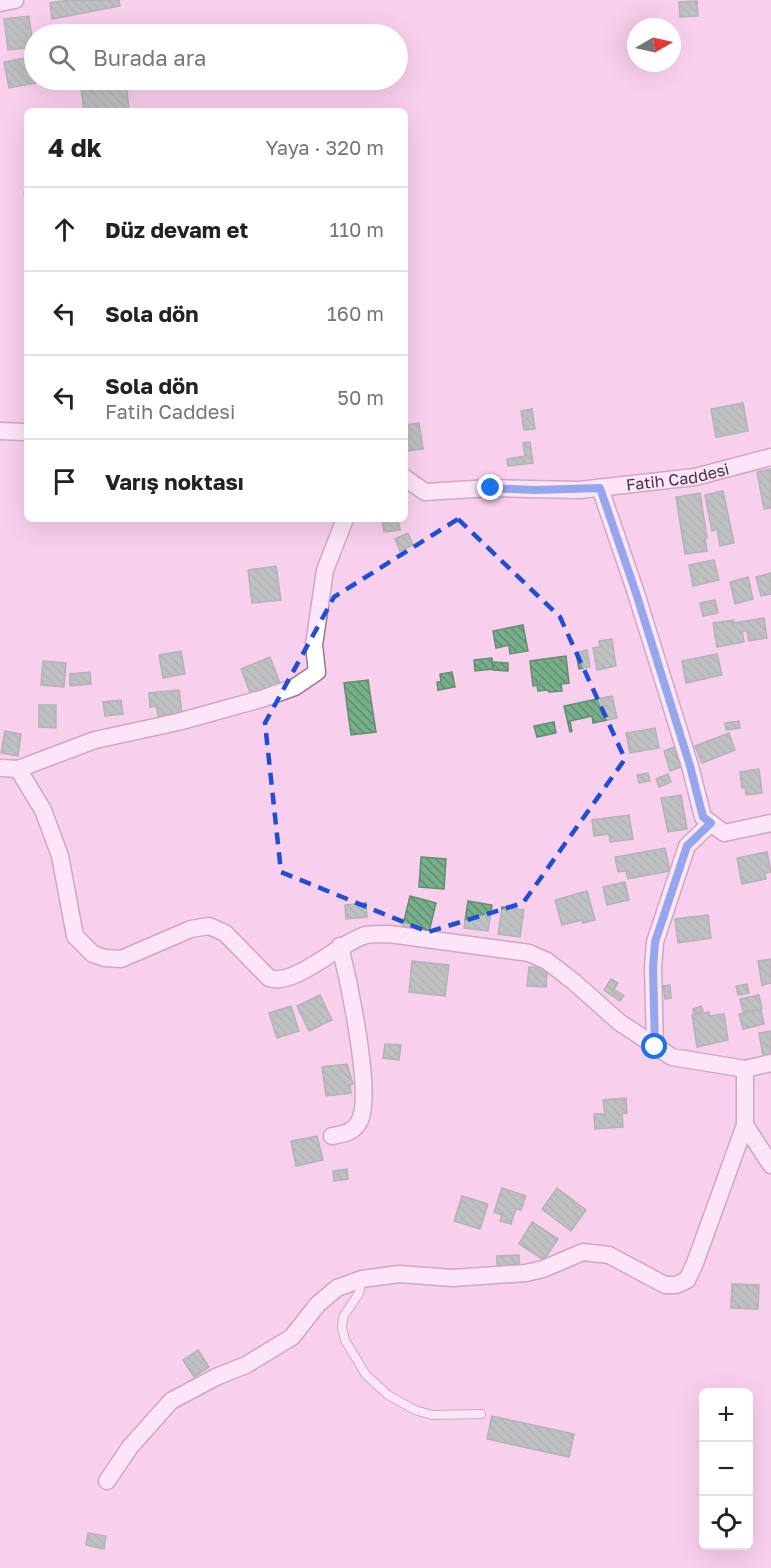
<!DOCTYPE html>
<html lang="tr">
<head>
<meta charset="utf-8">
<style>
	body { margin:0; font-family:"Golos Text",sans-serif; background:#f6f6f6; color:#222 }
	.controls { position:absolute; right:18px; bottom:18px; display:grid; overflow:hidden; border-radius:9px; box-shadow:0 6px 24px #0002 }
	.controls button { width:54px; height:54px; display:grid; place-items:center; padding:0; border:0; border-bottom:2px solid #e0e0e0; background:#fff; color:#222; font:30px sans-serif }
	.compass { position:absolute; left:627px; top:18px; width:54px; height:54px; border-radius:50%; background:#fff; box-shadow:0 6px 24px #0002; rotate:81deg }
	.stop { position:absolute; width:18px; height:18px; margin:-14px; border:4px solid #1a73e8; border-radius:50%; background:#fff }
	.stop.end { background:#1a73e8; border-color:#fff; box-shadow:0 2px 6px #0008 }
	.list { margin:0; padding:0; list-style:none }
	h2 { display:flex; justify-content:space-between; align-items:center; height:78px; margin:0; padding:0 24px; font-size:26px }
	h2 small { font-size:20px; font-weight:400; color:#767676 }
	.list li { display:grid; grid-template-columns:39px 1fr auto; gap:18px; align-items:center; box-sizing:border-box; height:84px; padding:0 24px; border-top:2px solid #e0e0e0 }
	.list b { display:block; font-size:22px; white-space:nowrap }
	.list p { margin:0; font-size:20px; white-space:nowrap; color:#767676 }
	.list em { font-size:20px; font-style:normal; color:#767676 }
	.icon { flex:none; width:33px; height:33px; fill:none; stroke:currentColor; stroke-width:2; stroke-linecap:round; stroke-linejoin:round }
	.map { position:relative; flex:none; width:771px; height:1568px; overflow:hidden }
	.search { position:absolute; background:#fff; box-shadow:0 6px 24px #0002; left:24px; top:24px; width:384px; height:66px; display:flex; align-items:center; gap:15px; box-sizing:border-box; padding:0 21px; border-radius:33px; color:#767676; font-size:22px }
	.panel { position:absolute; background:#fff; box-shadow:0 6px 24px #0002; left:24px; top:108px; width:384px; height:414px; border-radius:9px }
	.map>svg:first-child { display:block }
	.building { fill:url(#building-back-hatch); stroke:#638d72; stroke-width:1.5 }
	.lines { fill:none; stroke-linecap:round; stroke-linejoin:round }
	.lane-casing { stroke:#9b7591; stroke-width:10 }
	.street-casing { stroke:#9b7591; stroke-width:19 }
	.lane { stroke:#fff; stroke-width:8 }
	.street { stroke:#fff; stroke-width:16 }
	.route { stroke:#1a73e8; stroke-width:8 }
	.marked { fill:none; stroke:#1d4ed8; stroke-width:4.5; stroke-dasharray:12 8; stroke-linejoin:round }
	.labels { text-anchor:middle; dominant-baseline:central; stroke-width:6; stroke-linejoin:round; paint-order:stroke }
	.street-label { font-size:16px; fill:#41303d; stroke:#f9cfee }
</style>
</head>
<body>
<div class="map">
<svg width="771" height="1568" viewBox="0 0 771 1568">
	<defs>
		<pattern id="building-back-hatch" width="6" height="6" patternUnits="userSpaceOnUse" patternTransform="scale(1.5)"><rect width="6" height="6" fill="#75ae89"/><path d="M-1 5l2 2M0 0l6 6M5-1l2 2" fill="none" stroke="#628e71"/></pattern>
	</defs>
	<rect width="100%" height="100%" fill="#f9cfee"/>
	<!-- building -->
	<g class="building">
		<polygon points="69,0 119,0 120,6 52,19 50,3"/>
		<polygon points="697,1 698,16 680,17 679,2"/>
		<polygon points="29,16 33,47 8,50 4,19"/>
		<polygon points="31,57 36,83 9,88 4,62"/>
		<polygon points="80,80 126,80 129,111 84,111"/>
		<polygon points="27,191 27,215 24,192"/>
		<polygon points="743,403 748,431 716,437 711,409"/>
		<polygon points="532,409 535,429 524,430 521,411"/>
		<polygon points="419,423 423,449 405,451 405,425"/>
		<polygon points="530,442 533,463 508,466 507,459 525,456 523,443"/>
		<polygon points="771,469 771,508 764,509 757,472"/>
		<polygon points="723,491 734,543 720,546 717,529 712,531 705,495"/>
		<polygon points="700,493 707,538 705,538 707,551 685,554 676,497"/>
		<polygon points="382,519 398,519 400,530 384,532"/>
		<polygon points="408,533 413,545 400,551 395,539"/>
		<polygon points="714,560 719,580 693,586 689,565"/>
		<polygon points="276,566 281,600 252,603 248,570"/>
		<polygon points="771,573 771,594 761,596 756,577"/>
		<polygon points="748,577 753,599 735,604 730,582"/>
		<polygon points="715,600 718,613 703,616 700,603"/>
		<polygon points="764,618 767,638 749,641 747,631 742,631 744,642 717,647 713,623 734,620 734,623"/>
		<polygon points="523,625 528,651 510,654 509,645 496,648 493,631"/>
		<polygon points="612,639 616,666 597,670 593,648 600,647 599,641"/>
		<polygon points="587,650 590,667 579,669 576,653"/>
		<polygon points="181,651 185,674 163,678 159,655"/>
		<polygon points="717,654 722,675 686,683 682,661"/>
		<polygon points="566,656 569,683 561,684 562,691 549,692 548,690 538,691 537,685 533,686 530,661"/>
		<polygon points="270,657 280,683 251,695 241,669"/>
		<polygon points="492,658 493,669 475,671 474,660"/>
		<polygon points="43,661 66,663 64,687 41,685"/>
		<polygon points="494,662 508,663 508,671 493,670"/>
		<polygon points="90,672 91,684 70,686 70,674"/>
		<polygon points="452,672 455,687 438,690 437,682 441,682 440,674"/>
		<polygon points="368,680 376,732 351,735 344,683"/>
		<polygon points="179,690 182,713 158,716 156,706 150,707 149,693"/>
		<polygon points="612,696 617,718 593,723 592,716 570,721 572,731 570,732 564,706"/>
		<polygon points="121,700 123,714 105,716 103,702"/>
		<polygon points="39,705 56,705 56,728 39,727"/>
		<polygon points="739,721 740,728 726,730 725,723"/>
		<polygon points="554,722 556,733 537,737 534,726"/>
		<polygon points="655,728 659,748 630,753 626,733"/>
		<polygon points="5,731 21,734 18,756 1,753"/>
		<polygon points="729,733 735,750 702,763 695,746"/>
		<polygon points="674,747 681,767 670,771 664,751"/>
		<polygon points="759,769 762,793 746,795 745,787 742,788 740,772"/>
		<polygon points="648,773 650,781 639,783 637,775"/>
		<polygon points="668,774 671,782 659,787 656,779"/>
		<polygon points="681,795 687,829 668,832 661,798"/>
		<polygon points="629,815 633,839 610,842 609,834 594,836 592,820"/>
		<polygon points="665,848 670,871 628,879 626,871 618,872 615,857"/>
		<polygon points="767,852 771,872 765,873 766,879 742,884 737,858"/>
		<polygon points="421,857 446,859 444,889 419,887"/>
		<polygon points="625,882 629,900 607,905 603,887"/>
		<polygon points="587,891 595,920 583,923 582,920 562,925 555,900"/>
		<polygon points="410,896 436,903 428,936 402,929"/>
		<polygon points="468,901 492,905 488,931 464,928"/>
		<polygon points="366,903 367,917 346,919 345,905"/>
		<polygon points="502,907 524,910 520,937 498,934"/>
		<polygon points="708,915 711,938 678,943 675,919"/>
		<polygon points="771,959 771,983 762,985 758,961"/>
		<polygon points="412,961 449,965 445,996 409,992"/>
		<polygon points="529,967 547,968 546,987 527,986"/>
		<polygon points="611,979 618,983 614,989 624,996 620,1001 604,990"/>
		<polygon points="747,984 749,993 738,995 736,986"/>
		<polygon points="670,985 671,998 665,999 663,986"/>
		<polygon points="320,995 332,1020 309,1031 297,1006"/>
		<polygon points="759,995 762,1009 743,1012 740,999"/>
		<polygon points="291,1006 299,1031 277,1038 269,1013"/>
		<polygon points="701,1006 703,1011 694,1014 693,1009"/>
		<polygon points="761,1010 764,1024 743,1029 739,1014"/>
		<polygon points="709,1012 709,1016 724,1014 728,1040 697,1047 692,1015"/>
		<polygon points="771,1031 771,1055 763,1056 759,1033"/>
		<polygon points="385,1044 401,1045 399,1060 383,1058"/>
		<polygon points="347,1064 353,1084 350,1085 351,1093 326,1096 322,1067"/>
		<polygon points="626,1098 627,1113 622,1114 623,1127 595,1129 594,1114 605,1114 603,1100"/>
		<polygon points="317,1136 323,1160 296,1166 291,1141"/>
		<polygon points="347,1169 348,1179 334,1181 333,1171"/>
		<polygon points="502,1188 526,1196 521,1210 516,1209 511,1224 500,1221 502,1215 494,1212"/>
		<polygon points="557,1188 586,1210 571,1231 542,1209"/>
		<polygon points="462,1196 488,1204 480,1229 454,1221"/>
		<polygon points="532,1222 558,1239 544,1260 519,1244"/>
		<polygon points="519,1255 519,1272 497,1273 497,1256"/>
		<polygon points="732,1284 759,1285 758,1309 731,1308"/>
		<polygon points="198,1350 209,1367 194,1377 183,1360"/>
		<polygon points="492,1416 574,1434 569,1457 487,1439"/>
		<polygon points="88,1533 106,1536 104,1549 86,1545"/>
	</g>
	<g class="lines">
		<!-- lane casing -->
		<g class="lane-casing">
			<polyline id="lane" points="362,1280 359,1293 343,1317 342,1328 345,1340 366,1375 388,1395 415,1410 432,1415 481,1414"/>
		</g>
		<!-- street casing -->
		<g class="street-casing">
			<g id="street">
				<polyline points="0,3 15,0"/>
				<polyline points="0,431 27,432"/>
				<path id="s1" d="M 405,478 L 425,492 L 491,488 L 579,490 L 695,477 L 771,457"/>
				<polyline points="600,488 636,593 690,766 703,817 724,833 771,823"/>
				<polyline points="0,768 18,769 95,740 178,722 261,699 295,687 317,672 314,645 325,570 345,519"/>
				<path d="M 18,769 L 43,810 L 60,856 L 75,936 L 93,954 L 105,958 L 121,959 L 191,929 L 209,926 L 225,933 L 269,978 C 295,987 338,943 366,935 C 373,934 382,934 389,934 L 529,953 L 547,961 L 574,982 L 619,1022 L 672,1057 L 745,1069 L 771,1063"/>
				<polyline points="655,1047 653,968 655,942 687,846 711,823"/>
				<polyline points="745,1125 771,1165"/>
				<path d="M 332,1136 C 343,1134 353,1133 359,1122 C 374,1096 348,978 340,946"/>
				<polyline points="107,1481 130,1447 171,1401 216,1377 246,1365 292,1337 318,1304 337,1288 362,1279 399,1274 453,1278 526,1273 543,1269 583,1252 609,1255 665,1285 676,1285 687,1280 695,1263 745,1125 745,1069"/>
			</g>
		</g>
		<!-- lane -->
		<use href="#lane" class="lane"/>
		<!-- street -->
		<use href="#street" class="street"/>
	</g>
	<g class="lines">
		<!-- route -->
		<polyline class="route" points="491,488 534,490 600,488 636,593 690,766 703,817 711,823 687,846 655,942 653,968 655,1047"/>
	</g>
	<!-- marked area -->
	<path d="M0 0H771V1568H0ZM 458,519 L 560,617 L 625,759 L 523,903 L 428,932 L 281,872 L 265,723 L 334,597 Z" fill="#f9cfee" fill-opacity=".55" fill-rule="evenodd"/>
	<path class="marked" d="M 458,519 L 560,617 L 625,759 L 523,903 L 428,932 L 281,872 L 265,723 L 334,597 Z"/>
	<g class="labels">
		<!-- street labels -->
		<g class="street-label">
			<text stroke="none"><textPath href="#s1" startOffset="278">Fatih Caddesi</textPath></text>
		</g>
	</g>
</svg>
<div class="controls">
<button>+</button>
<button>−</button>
<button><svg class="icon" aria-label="locate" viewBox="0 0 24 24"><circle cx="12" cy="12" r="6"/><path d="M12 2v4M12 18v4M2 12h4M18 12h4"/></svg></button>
</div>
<svg class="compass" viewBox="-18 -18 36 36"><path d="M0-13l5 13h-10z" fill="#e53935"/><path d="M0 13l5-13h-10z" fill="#767676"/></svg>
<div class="stop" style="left:655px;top:1047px"></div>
<div class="stop end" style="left:491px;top:488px"></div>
<div class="search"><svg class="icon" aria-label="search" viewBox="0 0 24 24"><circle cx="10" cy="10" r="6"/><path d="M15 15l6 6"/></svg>Burada ara</div>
<section class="panel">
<h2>4 dk<small>Yaya · 320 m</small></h2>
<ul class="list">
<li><svg class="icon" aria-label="ahead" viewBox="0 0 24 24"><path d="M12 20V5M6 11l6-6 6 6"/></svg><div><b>Düz devam et</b></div><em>110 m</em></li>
<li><svg class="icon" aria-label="left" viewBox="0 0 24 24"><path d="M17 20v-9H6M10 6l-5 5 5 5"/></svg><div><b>Sola dön</b></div><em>160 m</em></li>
<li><svg class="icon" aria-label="left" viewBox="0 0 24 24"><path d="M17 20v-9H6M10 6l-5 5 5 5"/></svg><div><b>Sola dön</b><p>Fatih Caddesi</p></div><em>50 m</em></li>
<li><svg class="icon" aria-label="arrive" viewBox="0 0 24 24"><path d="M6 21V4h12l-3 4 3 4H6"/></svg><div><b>Varış noktası</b></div></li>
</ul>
</section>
</div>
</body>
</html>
